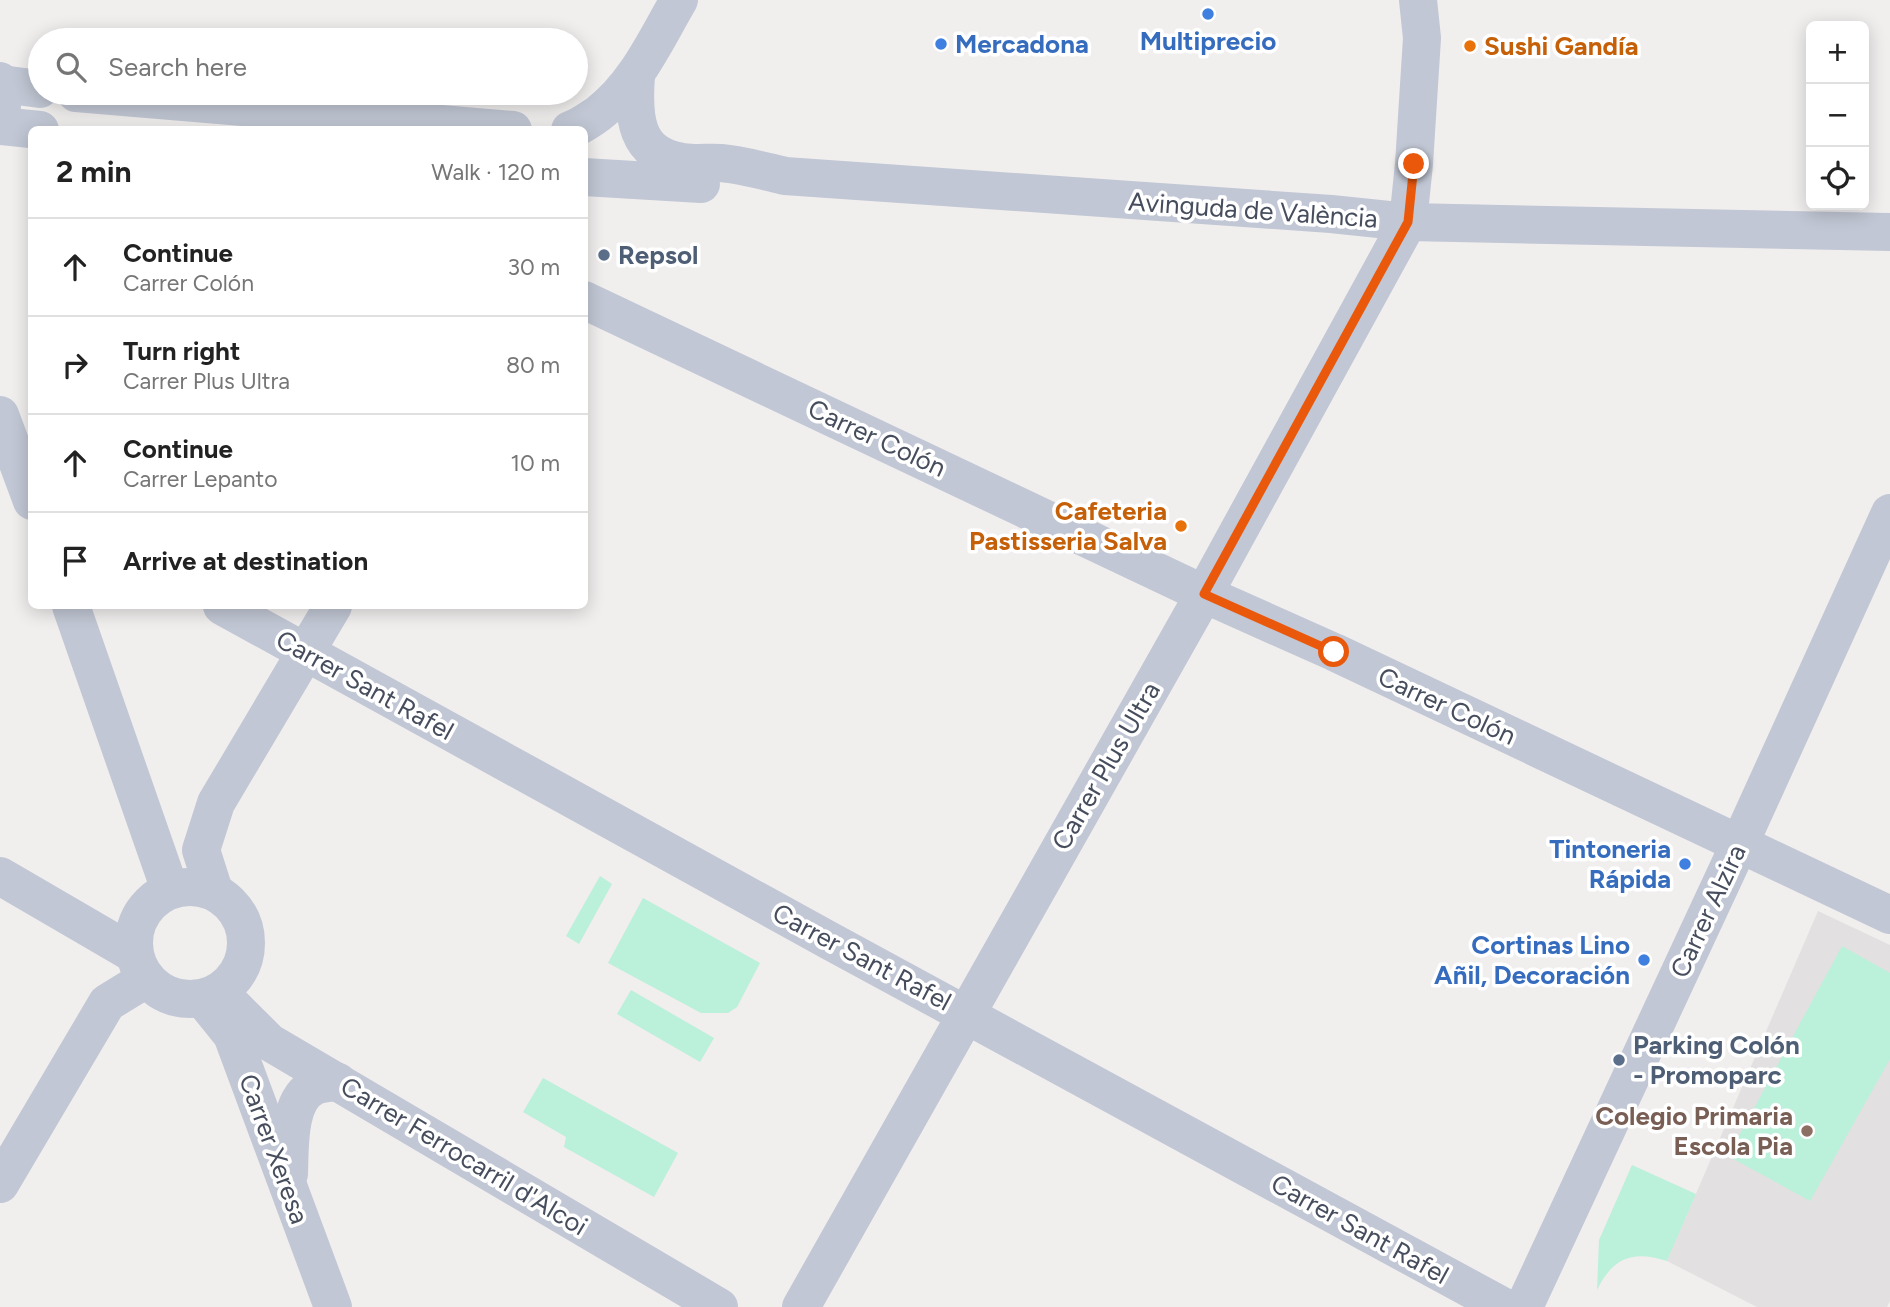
<!DOCTYPE html>
<html lang="en">
<head>
<meta charset="utf-8">
<style>
	body { margin:0; font-family:Figtree,sans-serif; background:#f2f2f2; color:#222 }
	.controls { position:absolute; right:21px; top:21px; display:grid; overflow:hidden; border-radius:10px; box-shadow:0 4px 18px #0003 }
	.controls button { width:63px; height:63px; display:grid; place-items:center; padding:0; border:0; border-bottom:2px solid #e0e0e0; background:#fff; color:#222; font:35px sans-serif }
	.stop { position:absolute; width:21px; height:21px; margin:-16px; border:5px solid #ea580c; border-radius:50%; background:#fff }
	.stop.end { background:#ea580c; border-color:#fff; box-shadow:0 2px 7px #0008 }
	.list { margin:0; padding:0; list-style:none }
	h2 { display:flex; justify-content:space-between; align-items:center; height:91px; margin:0; padding:0 28px; font-size:30px }
	h2 small { font-size:23px; font-weight:400; color:#767676 }
	.list li { display:grid; grid-template-columns:46px 1fr auto; gap:21px; align-items:center; box-sizing:border-box; height:98px; padding:0 28px; border-top:2px solid #e0e0e0 }
	.list b { display:block; font-size:26px; white-space:nowrap }
	.list p { margin:0; font-size:23px; white-space:nowrap; color:#767676 }
	.list em { font-size:23px; font-style:normal; color:#767676 }
	.icon { flex:none; width:38px; height:38px; fill:none; stroke:currentColor; stroke-width:2; stroke-linecap:round; stroke-linejoin:round }
	.map { position:relative; flex:none; width:1890px; height:1307px; overflow:hidden }
	.search { position:absolute; background:#fff; box-shadow:0 4px 18px #0003; left:28px; top:28px; width:560px; height:77px; display:flex; align-items:center; gap:18px; box-sizing:border-box; padding:0 24px; border-radius:38px; color:#767676; font-size:26px }
	.panel { position:absolute; background:#fff; box-shadow:0 4px 18px #0003; left:28px; top:126px; width:560px; height:483px; border-radius:10px }
	.map>svg:first-child { display:block }
	.education { fill:#e2e0e0 }
	.green { fill:#bbf0db }
	.lines { fill:none; stroke-linecap:round; stroke-linejoin:round }
	.minor { stroke:#c1c7d4; stroke-width:38 }
	.route { stroke:#ea580c; stroke-width:9 }
	.shop-dot { fill:#3f7fe0; stroke:#fff; stroke-width:2.5 }
	.food-dot { fill:#e8710a; stroke:#fff; stroke-width:2.5 }
	.service-dot { fill:#5c6f8a; stroke:#fff; stroke-width:2.5 }
	.education-dot { fill:#8d6e63; stroke:#fff; stroke-width:2.5 }
	.labels { text-anchor:middle; dominant-baseline:central; stroke-width:7; stroke-linejoin:round; paint-order:stroke }
	.shop-label { font-size:26px; font-weight:bold; fill:#366cbe; stroke:#fff; text-anchor:end }
	.food-label { font-size:26px; font-weight:bold; fill:#c56008; stroke:#fff; text-anchor:start }
	.street-label { font-size:26px; fill:#464d5c; stroke:#fff }
	.service-label { font-size:26px; font-weight:bold; fill:#4e5e75; stroke:#fff; text-anchor:start }
	.education-label { font-size:26px; font-weight:bold; fill:#785e54; stroke:#fff; text-anchor:end }
</style>
</head>
<body>
<div class="map">
<svg width="1890" height="1307" viewBox="0 0 1890 1307">
	<rect width="100%" height="100%" fill="#f1eeee"/>
	<!-- education -->
	<polygon class="education" points="1818,911 1890,945 1890,1301 1887,1307 1757,1307 1667,1261"/>
	<!-- green -->
	<g class="green">
		<polygon points="600,876 612,884 579,944 566,936"/>
		<polygon points="643,898 760,963 737,1007 728,1013 701,1013 608,963"/>
		<polygon points="1842,946 1890,973 1890,1059 1810,1201 1728,1156"/>
		<polygon points="631,990 714,1038 700,1062 617,1014"/>
		<polygon points="543,1078 678,1153 654,1197 564,1147 566,1137 523,1112"/>
		<path d="M 1632,1165 L 1696,1194 L 1667,1261 C 1633,1250 1613,1257 1597,1290 L 1599,1240 Z"/>
	</g>
	<g class="lines">
		<!-- minor -->
		<g class="minor">
			<path d="M 636,75 C 633,116 634,155 683,162 C 696,164 709,162 721,163 C 743,165 764,171 785,176 L 1331,214 L 1408,222 L 1890,232"/>
			<polyline points="0,81 2,105 0,125"/>
			<polyline points="1,84 40,89"/>
			<polyline points="76,93 513,130"/>
			<polyline points="0,126 40,130"/>
			<path d="M 570,130 C 580,127 589,120 598,114 C 636,85 655,41 679,0"/>
			<polyline points="584,177 701,184"/>
			<polyline points="584,300 1204,594 1334,652 1890,915"/>
			<polyline points="0,415 32,501"/>
			<polyline points="71,606 170,890"/>
			<polyline points="222,606 830,941 1504,1307"/>
			<polyline points="0,876 134,954"/>
			<circle cx="190" cy="943" r="56"/>
			<polyline points="214,891 201,850 216,803 333,606"/>
			<polyline points="219,992 269,1042 719,1307"/>
			<polyline points="207,1004 232,1035 333,1307"/>
			<path d="M 289,1174 C 290,1149 287,1098 315,1086 C 322,1083 331,1083 338,1082"/>
			<polyline points="0,1184 107,1003 146,979"/>
			<polyline points="801,1307 1204,594 1408,222 1414,164 1422,38 1418,0"/>
			<polyline points="1524,1307 1739,845 1890,513"/>
		</g>
	</g>
	<g class="lines">
		<!-- route -->
		<polyline class="route" points="1334,652 1204,594 1408,222 1414,164"/>
	</g>
	<!-- markers -->
	<g class="shop-dot">
		<circle cx="1208" cy="14" r="7"/>
		<circle cx="941" cy="44" r="7"/>
		<circle cx="1685" cy="864" r="7"/>
		<circle cx="1644" cy="960" r="7"/>
	</g>
	<g class="food-dot">
		<circle cx="1470" cy="46" r="7"/>
		<circle cx="1181" cy="526" r="7"/>
	</g>
	<g class="service-dot">
		<circle cx="604" cy="255" r="7"/>
		<circle cx="1619" cy="1060" r="7"/>
	</g>
	<circle class="education-dot" cx="1807" cy="1131" r="7"/>
	<g class="labels">
		<!-- shop labels -->
		<g class="shop-label">
			<text x="1208" y="41" text-anchor="middle">Multiprecio</text>
			<text x="955" y="44" text-anchor="start">Mercadona</text>
			<text x="1671" y="849">Tintoneria<tspan x="1671" dy="30">Rápida</tspan></text>
			<text x="1630" y="945">Cortinas Lino<tspan x="1630" dy="30">Añil, Decoración</tspan></text>
		</g>
		<!-- food labels -->
		<g class="food-label">
			<text x="1484" y="46">Sushi Gandía</text>
			<text x="1167" y="511" text-anchor="end">Cafeteria<tspan x="1167" dy="30">Pastisseria Salva</tspan></text>
		</g>
		<!-- street labels -->
		<g class="street-label">
			<text transform="translate(1253 210) rotate(4)">Avinguda de València</text>
			<text transform="translate(877 438) rotate(25)">Carrer Colón</text>
			<text transform="translate(365 685) rotate(29)">Carrer Sant Rafel</text>
			<text transform="translate(1447 706) rotate(25)">Carrer Colón</text>
			<text transform="translate(1106 766) rotate(-60)">Carrer Plus Ultra</text>
			<text transform="translate(1708 911) rotate(-65)">Carrer Alzira</text>
			<text transform="translate(862 957) rotate(28)">Carrer Sant Rafel</text>
			<text transform="translate(274 1149) rotate(70)">Carrer Xeresa</text>
			<text transform="translate(464 1156) rotate(31)">Carrer Ferrocarril d'Alcoi</text>
			<text transform="translate(1360 1229) rotate(29)">Carrer Sant Rafel</text>
		</g>
		<!-- service labels -->
		<g class="service-label">
			<text x="618" y="255">Repsol</text>
			<text x="1633" y="1045">Parking Colón<tspan x="1633" dy="30">- Promoparc</tspan></text>
		</g>
		<!-- education labels -->
		<g class="education-label">
			<text x="1793" y="1116">Colegio Primaria<tspan x="1793" dy="30">Escola Pia</tspan></text>
		</g>
	</g>
</svg>
<div class="controls">
<button>+</button>
<button>−</button>
<button><svg class="icon" aria-label="locate" viewBox="0 0 24 24"><circle cx="12" cy="12" r="6"/><path d="M12 2v4M12 18v4M2 12h4M18 12h4"/></svg></button>
</div>
<div class="stop" style="left:1334px;top:652px"></div>
<div class="stop end" style="left:1414px;top:164px"></div>
<div class="search"><svg class="icon" aria-label="search" viewBox="0 0 24 24"><circle cx="10" cy="10" r="6"/><path d="M15 15l6 6"/></svg>Search here</div>
<section class="panel">
<h2>2 min<small>Walk · 120 m</small></h2>
<ul class="list">
<li><svg class="icon" aria-label="ahead" viewBox="0 0 24 24"><path d="M12 20V5M6 11l6-6 6 6"/></svg><div><b>Continue</b><p>Carrer Colón</p></div><em>30 m</em></li>
<li><svg class="icon" aria-label="right" viewBox="0 0 24 24"><path d="M7 20v-9h11M14 6l5 5-5 5"/></svg><div><b>Turn right</b><p>Carrer Plus Ultra</p></div><em>80 m</em></li>
<li><svg class="icon" aria-label="ahead" viewBox="0 0 24 24"><path d="M12 20V5M6 11l6-6 6 6"/></svg><div><b>Continue</b><p>Carrer Lepanto</p></div><em>10 m</em></li>
<li><svg class="icon" aria-label="arrive" viewBox="0 0 24 24"><path d="M6 21V4h12l-3 4 3 4H6"/></svg><div><b>Arrive at destination</b></div></li>
</ul>
</section>
</div>
</body>
</html>
